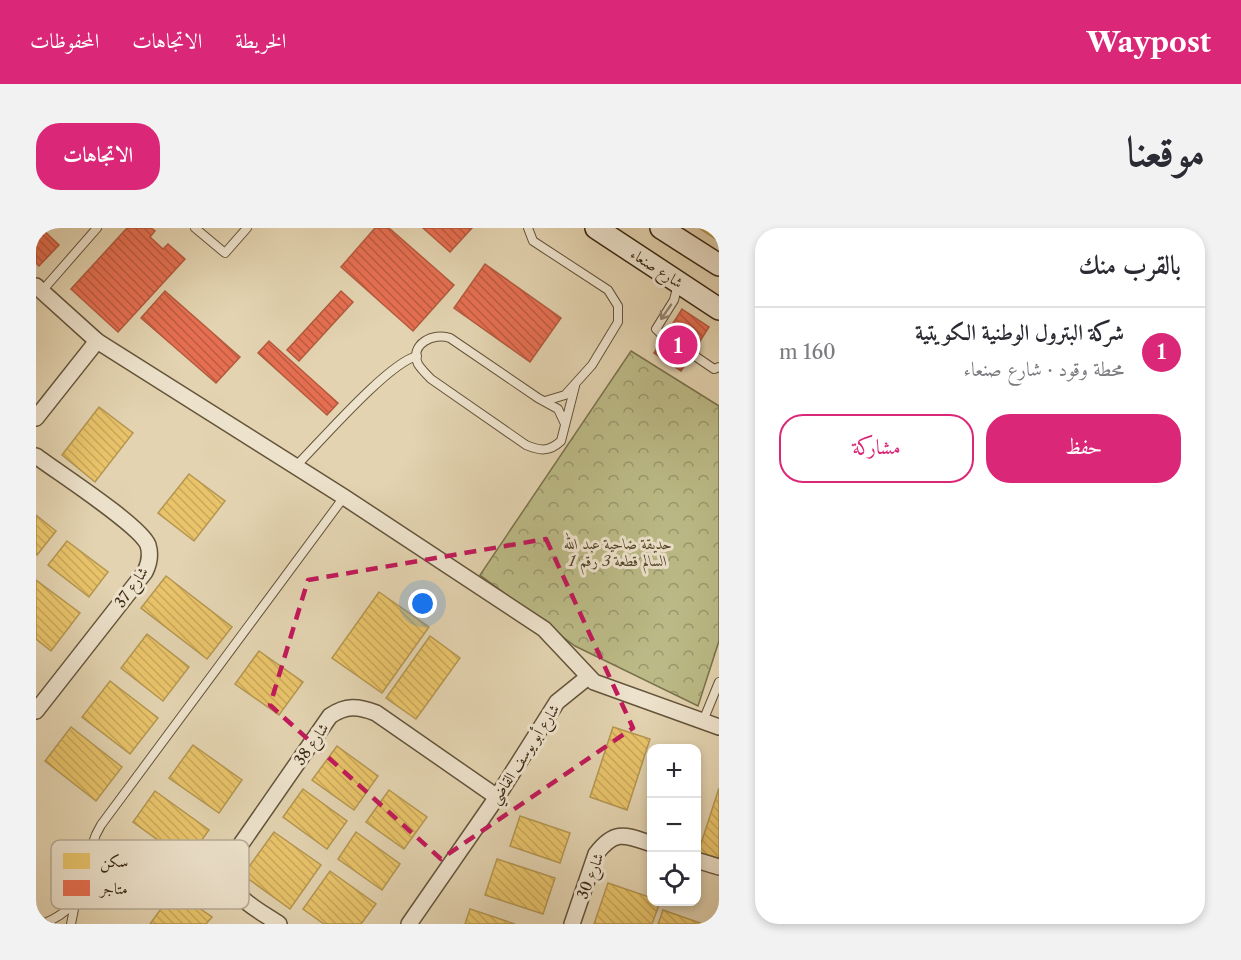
<!DOCTYPE html>
<html lang="ar">
<head>
<meta charset="utf-8">
<style>
	body { margin:0; font-family:"Libre Caslon Text",Amiri,serif; background:#f2f2f3; color:#2b2b33; direction:rtl }
	.controls { position:absolute; right:18px; bottom:18px; display:grid; overflow:hidden; border-radius:12px; box-shadow:0 3px 9px #0003 }
	.controls button { width:54px; height:54px; display:grid; place-items:center; padding:0; border:0; border-bottom:2px solid #e1e1e2; background:#fff; color:#2b2b33; font:30px sans-serif }
	.you { position:absolute; left:387px; top:376px; width:21px; height:21px; margin:-15px; border:4px solid #fff; border-radius:50%; background:#1a73e8; box-shadow:0 0 0 9px #1a73e833 }
	.badge { display:grid; place-items:center; width:39px; height:39px; border-radius:50%; background:#db2777; color:#fff; font-size:20px; font-weight:700 }
	.pin { position:absolute; translate:-50% -50%; border:3px solid #fff; box-shadow:0 2px 6px #0006 }
	.list { margin:0; padding:0; list-style:none }
	h2 { display:flex; justify-content:space-between; align-items:center; height:78px; margin:0; padding:0 24px; font-size:26px }
	h2 small { font-size:20px; font-weight:400; color:#7c7c81 }
	.list li { display:grid; grid-template-columns:39px 1fr auto; gap:18px; align-items:center; box-sizing:border-box; height:90px; padding:0 24px; border-top:2px solid #e1e1e2 }
	.list b { display:block; font-size:22px; white-space:nowrap }
	.list p { margin:0; font-size:20px; white-space:nowrap; color:#7c7c81 }
	.list em { font-size:20px; font-style:normal; color:#7c7c81 }
	.actions { display:flex; gap:12px; padding:18px 24px }
	.actions a { flex:1; padding:14px 0; border:2px solid #db2777; border-radius:24px; text-align:center; font-size:21px; color:#db2777 }
	.actions .main { background:#db2777; color:#fff }
	.icon { flex:none; width:33px; height:33px; fill:none; stroke:currentColor; stroke-width:2; stroke-linecap:round; stroke-linejoin:round }
	.map { position:relative; flex:none; width:683px; height:696px; overflow:hidden; direction:ltr; border-radius:24px }
	header { display:flex; align-items:center; gap:36px; box-sizing:border-box; height:84px; padding:0 30px; background:#db2777; color:#fff }
	header strong { font-size:28px }
	nav { display:flex; gap:33px; margin-inline-start:auto; font-size:21px }
	.intro { display:flex; align-items:center; justify-content:space-between; box-sizing:border-box; height:144px; padding:0 36px }
	h1 { margin:0; font-size:42px }
	.button { padding:15px 27px; border-radius:24px; background:#db2777; color:#fff; font-size:21px; font-weight:700 }
	main { display:flex; gap:36px; padding:0 36px }
	aside { flex:1; background:#fff; border-radius:24px; box-shadow:0 3px 9px #0003 }
	.map>svg:first-child { display:block }
	.forest { fill:url(#forest-crowns); stroke:#7a724c; stroke-width:1.5 }
	.homes { fill:url(#homes-back-hatch); stroke:#b49650; stroke-width:1.5 }
	.shops { fill:url(#shops-back-hatch); stroke:#b35a3e; stroke-width:1.5 }
	.lines { fill:none; stroke-linecap:round; stroke-linejoin:round }
	.lane-casing { stroke:#64543a; stroke-width:10 }
	.street-casing { stroke:#64543a; stroke-width:18 }
	.secondary-casing { stroke:#3a2912; stroke-width:24 }
	.lane { stroke:#ede2cc; stroke-width:8 }
	.street { stroke:#ede2cc; stroke-width:15 }
	.secondary { stroke:#ede2cc; stroke-width:21 }
	.oneway { stroke:#94866f }
	.marked { fill:none; stroke:#c2185b; stroke-width:4.5; stroke-dasharray:12 8; stroke-linejoin:round }
	.labels { text-anchor:middle; dominant-baseline:central; stroke-width:6; stroke-linejoin:round; paint-order:stroke }
	.street-label { font-size:15px; fill:#3a2912; stroke:#ede2cc }
	.park-label { font-size:15px; font-style:italic; fill:#544629; stroke:#ede2cc }
	.key { fill:#ede2cc; stroke:#b7aa94; stroke-width:1.5 }
	.key-label { font-size:16px; fill:#3a2912 }
</style>
</head>
<body>
<header>
<strong>Waypost</strong>
<nav><a>الخريطة</a><a>الاتجاهات</a><a>المحفوظات</a></nav>
</header>
<div class="intro"><h1>موقعنا</h1><a class="button">الاتجاهات</a></div>
<main>
<aside>
<h2>بالقرب منك<small></small></h2>
<ul class="list">
<li><span class="badge">1</span><div><b>شركة البترول الوطنية الكويتية</b><p>محطة وقود · شارع صنعاء</p></div><em>160 m</em></li>
</ul>
<div class="actions"><a class="main">حفظ</a><a>مشاركة</a></div>
</aside>
<div class="map">
<svg width="683" height="696" viewBox="0 0 683 696">
	<defs>
		<pattern id="forest-crowns" width="20" height="18" patternUnits="userSpaceOnUse" patternTransform="scale(1.5)"><rect width="20" height="18" fill="#bbba86"/><path d="M2 6a3 3 0 1 1 6 0M12 15a3 3 0 1 1 6 0" fill="none" stroke="#99976c"/></pattern>
		<pattern id="homes-back-hatch" width="6" height="6" patternUnits="userSpaceOnUse" patternTransform="scale(1.5)"><rect width="6" height="6" fill="#e9c46a"/><path d="M-1 5l2 2M0 0l6 6M5-1l2 2" fill="none" stroke="#c9a85b"/></pattern>
		<pattern id="shops-back-hatch" width="6" height="6" patternUnits="userSpaceOnUse" patternTransform="scale(1.5)"><rect width="6" height="6" fill="#e76f51"/><path d="M-1 5l2 2M0 0l6 6M5-1l2 2" fill="none" stroke="#bc5b42"/></pattern>
	</defs>
	<rect width="100%" height="100%" fill="#e3d3b0"/>
	<filter id="stains"><feTurbulence type="fractalNoise" baseFrequency=".00333" numOctaves="4"/><feColorMatrix values="0 0 0 0 .2 0 0 0 0 .09 0 0 0 0 .02 0 0 0 .5 -.17"/></filter>
	<radialGradient id="worn" r=".72"><stop offset=".6" stop-color="#630" stop-opacity="0"/><stop offset="1" stop-color="#630" stop-opacity=".3"/></radialGradient>
	<!-- forest -->
	<polygon class="forest" points="595,123 683,178 683,413 662,478 539,418 444,347"/>
	<!-- homes -->
	<g class="homes">
		<polygon points="663,0 683,0 683,13"/>
		<polygon points="63,179 97,205 59,254 26,227"/>
		<polygon points="153,246 189,273 158,313 122,285"/>
		<polygon points="0,287 20,303 1,327 0,326"/>
		<polygon points="31,313 72,344 53,369 12,337"/>
		<polygon points="130,348 196,399 171,431 105,380"/>
		<polygon points="0,352 44,385 15,423 0,411"/>
		<polygon points="343,364 393,399 346,465 296,430"/>
		<polygon points="111,406 153,439 127,473 85,440"/>
		<polygon points="394,408 424,430 380,491 350,470"/>
		<polygon points="223,423 267,454 243,487 199,456"/>
		<polygon points="74,453 122,490 94,526 46,489"/>
		<polygon points="35,499 86,539 60,573 9,533"/>
		<polygon points="577,499 614,511 591,582 554,569"/>
		<polygon points="157,517 206,552 183,585 133,550"/>
		<polygon points="301,518 342,548 318,582 276,552"/>
		<polygon points="683,560 683,632 662,625"/>
		<polygon points="267,561 311,593 291,621 247,589"/>
		<polygon points="353,562 391,589 368,621 330,594"/>
		<polygon points="119,563 173,602 151,633 97,594"/>
		<polygon points="484,588 534,605 524,635 474,618"/>
		<polygon points="238,604 285,637 254,681 207,647"/>
		<polygon points="320,604 364,636 346,662 302,631"/>
		<polygon points="461,631 519,650 507,686 449,667"/>
		<polygon points="294,643 340,676 325,696 288,696 267,681"/>
		<polygon points="572,655 616,670 616,674 624,674 616,696 558,696"/>
		<polygon points="138,663 176,689 170,696 114,696"/>
		<polygon points="434,681 479,696 429,696"/>
		<polygon points="627,682 667,696 622,696"/>
	</g>
	<!-- shops -->
	<g class="shops">
		<polygon points="0,0 5,0 23,17 3,38 0,35"/>
		<polygon points="91,0 115,0 119,3 114,9 127,21 132,16 149,31 82,104 35,61"/>
		<polygon points="339,0 353,0 418,57 377,103 305,39"/>
		<polygon points="387,0 436,0 414,24"/>
		<polygon points="449,36 525,90 494,134 418,80"/>
		<polygon points="129,63 204,129 180,155 105,90"/>
		<polygon points="305,63 317,74 263,133 251,122"/>
		<polygon points="646,81 673,99 645,143 618,125"/>
		<polygon points="233,113 302,175 291,187 222,125"/>
	</g>
	<g class="lines">
		<!-- lane casing -->
		<g class="lane-casing">
			<g id="lane">
				<polyline points="159,0 189,25 211,0"/>
				<polyline points="492,0 497,13 572,62 582,78 582,94 556,137 529,167 509,173"/>
				<polyline points="6,63 61,0"/>
				<polyline points="628,109 620,101 638,72 642,56"/>
				<polyline points="656,126 678,141 683,139"/>
				<path d="M 529,196 L 522,181 L 502,170 L 414,110 C 398,104 373,116 382,136 C 385,141 391,147 395,151 L 490,217 C 504,223 513,224 525,213 L 539,158"/>
				<path d="M 260,238 C 284,214 352,135 381,128"/>
				<polyline points="667,493 683,454"/>
				<polyline points="53,623 192,652"/>
				<path d="M 6,696 C 61,676 42,634 65,597 L 308,269"/>
				<polyline points="35,696 40,671"/>
			</g>
		</g>
		<!-- street casing -->
		<g class="street-casing">
			<g id="street">
				<polyline points="0,58 61,113 308,269 508,401 558,454 683,499"/>
				<polyline points="0,190 61,113"/>
				<path d="M 0,228 C 21,244 104,297 112,317 C 115,327 113,336 109,344 L 0,483"/>
				<polyline points="660,632 683,639"/>
				<path d="M 243,696 C 220,680 184,665 194,632 L 294,488 C 310,477 322,478 340,485 L 461,569"/>
				<polyline points="373,696 461,569 521,474 552,449"/>
				<path d="M 536,696 L 560,626 C 579,601 589,607 616,616"/>
			</g>
		</g>
		<!-- secondary casing -->
		<g class="secondary-casing">
			<g id="secondary">
				<polyline points="560,0 683,81"/>
				<polyline points="625,0 683,37"/>
			</g>
		</g>
		<!-- lane -->
		<use href="#lane" class="lane"/>
		<!-- street -->
		<use href="#street" class="street"/>
		<!-- secondary -->
		<use href="#secondary" class="secondary"/>
	</g>
	<!-- one-way arrows -->
	<defs><path id="oneway-shaft" d="M-6 0H5M1.5-3L5.5 0L1.5 3" fill="none" stroke-width="1.6" stroke-linecap="round" stroke-linejoin="round" transform="scale(1.5)"/></defs>
	<use class="oneway" href="#oneway-shaft" transform="translate(630 84) rotate(125)"/>
	<!-- marked area -->
	<path class="marked" d="M 510,311 L 597,500 L 405,631 L 234,477 L 272,352 Z"/>
	<g class="labels">
		<!-- street labels -->
		<g class="street-label">
			<text transform="translate(621 40) rotate(33)">شارع صنعاء</text>
			<text transform="translate(95 359) rotate(-55)">شارع 37</text>
			<text transform="translate(275 516) rotate(-55)">شارع 38</text>
			<text transform="translate(488 526) rotate(-57)">شارع أبو يوسف القاضي</text>
			<text transform="translate(554 648) rotate(-69)">شارع 30</text>
		</g>
		<!-- park labels -->
		<g class="park-label">
			<text x="582" y="315">حديقة ضاحية عبد الله<tspan x="582" dy="17">السالم قطعة 3 رقم 1</tspan></text>
		</g>
	</g>
	<!-- legend -->
	<rect x="15" y="612" width="198" height="69" rx="9" class="key"/>
	<rect x="27" y="625" width="27" height="16" fill="#e9c46a"/>
	<rect x="27" y="652" width="27" height="16" fill="#e76f51"/>
	<g class="key-label">
		<text x="64" y="639">سكن</text>
		<text x="64" y="666">متاجر</text>
	</g>
	<rect width="100%" height="100%" filter="url(#stains)"/>
	<rect width="100%" height="100%" fill="url(#worn)"/>
</svg>
<div class="controls">
<button>+</button>
<button>−</button>
<button><svg class="icon" aria-label="locate" viewBox="0 0 24 24"><circle cx="12" cy="12" r="6"/><path d="M12 2v4M12 18v4M2 12h4M18 12h4"/></svg></button>
</div>
<div class="you"></div>
<div class="pin badge" style="left:642px;top:117px">1</div>
</div>
</main>
</body>
</html>
